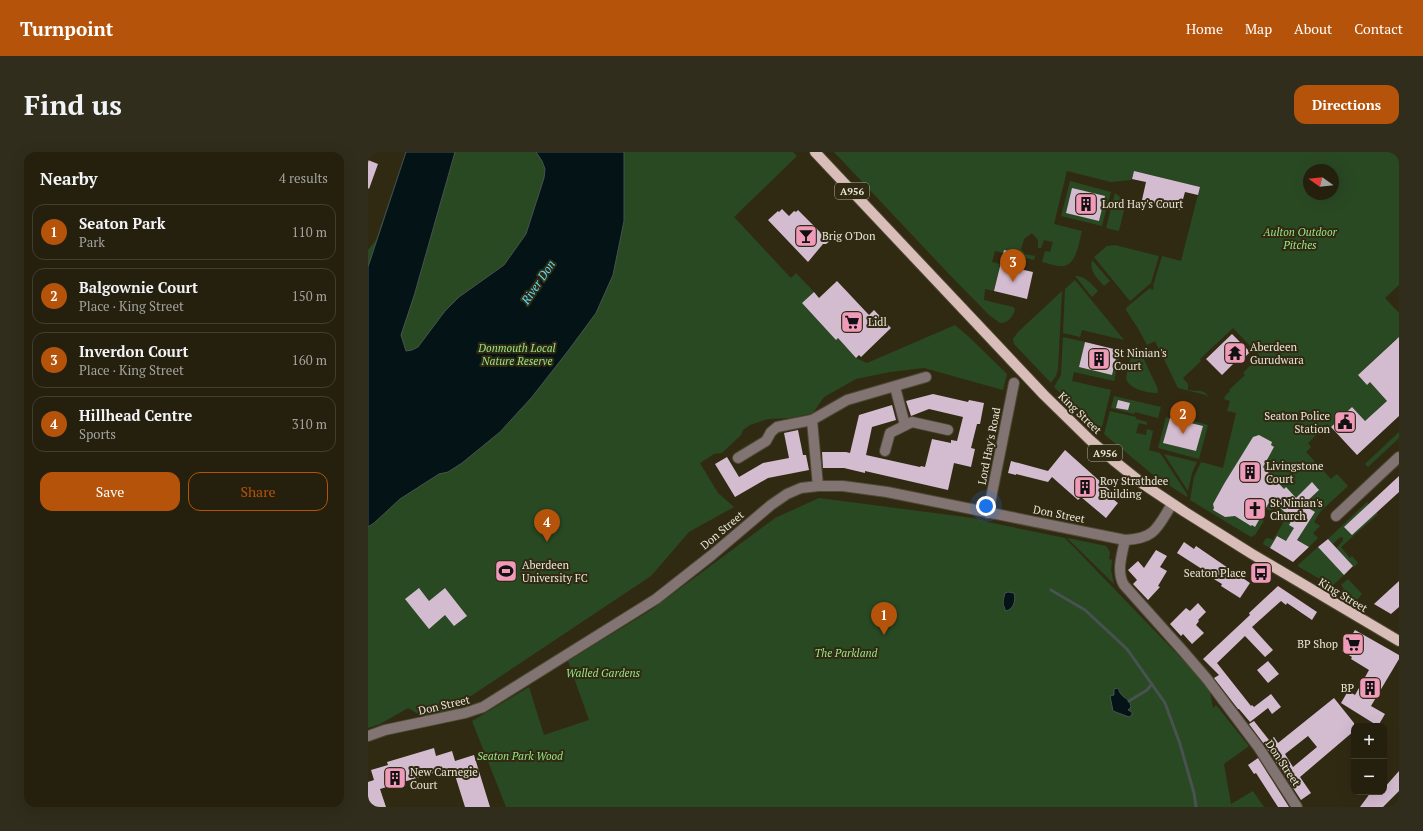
<!DOCTYPE html>
<html lang="en">
<head>
<meta charset="utf-8">
<style>
	body { margin:0; font-family:"PT Serif",serif; background:#312d1c; color:#f1f3f6 }
	.controls { position:absolute; right:12px; bottom:12px; display:grid; overflow:hidden; border-radius:8px; box-shadow:0 4px 16px #0002 }
	.controls button { width:36px; height:36px; display:grid; place-items:center; padding:0; border:0; border-bottom:1px solid #423e2e; background:#25200e; color:#f1f3f6; font:20px sans-serif }
	.compass { position:absolute; left:935px; top:12px; width:36px; height:36px; border-radius:50%; background:#25200e; box-shadow:0 4px 16px #0002; rotate:285deg }
	.you { position:absolute; left:618px; top:354px; width:14px; height:14px; margin:-10px; border:3px solid #fff; border-radius:50%; background:#1a73e8; box-shadow:0 0 0 6px #1a73e833 }
	.badge { display:grid; place-items:center; width:26px; height:26px; border-radius:50%; background:#b45309; color:#fff; font-size:13px; font-weight:700 }
	.pin { position:absolute; translate:-50% -33px; filter:drop-shadow(0 1px 2px #0008) }
	.pin::after { content:''; position:absolute; top:21px; width:14px; height:12px; background:inherit; clip-path:polygon(0 0,100% 0,50% 100%) }
	.list { margin:0; padding:0; list-style:none }
	h2 { display:flex; justify-content:space-between; align-items:center; height:52px; margin:0; padding:0 16px; font-size:17px }
	h2 small { font-size:13px; font-weight:400; color:#a3a39e }
	.list li { display:grid; grid-template-columns:26px 1fr auto; gap:12px; align-items:center; box-sizing:border-box; height:56px; margin:0 8px 8px; padding:0 8px; border:1px solid #423e2e; border-radius:12px }
	.list b { display:block; font-size:15px; white-space:nowrap }
	.list p { margin:0; font-size:13px; white-space:nowrap; color:#a3a39e }
	.list em { font-size:13px; font-style:normal; color:#a3a39e }
	.actions { display:flex; gap:8px; padding:12px 16px }
	.actions a { flex:1; padding:9px 0; border:1px solid #b45309; border-radius:12px; text-align:center; font-size:14px; color:#b45309 }
	.actions .main { background:#b45309; color:#fff }
	.map { position:relative; flex:none; width:1031px; height:655px; overflow:hidden; border-radius:12px }
	header { display:flex; align-items:center; gap:24px; box-sizing:border-box; height:56px; padding:0 20px; background:#b45309; color:#fff }
	header strong { font-size:19px }
	nav { display:flex; gap:22px; margin-inline-start:auto; font-size:14px }
	.intro { display:flex; align-items:center; justify-content:space-between; box-sizing:border-box; height:96px; padding:0 24px }
	h1 { margin:0; font-size:28px }
	.button { padding:10px 18px; border-radius:12px; background:#b45309; color:#fff; font-size:14px; font-weight:700 }
	main { display:flex; gap:24px; padding:0 24px }
	aside { flex:1; background:#25200e; border-radius:12px; box-shadow:0 4px 16px #0002 }
	.map>svg:first-child { display:block }
	.green { fill:#294923; fill-rule:evenodd }
	.water { fill:#031316; stroke:#485250 }
	.lines { fill:none; stroke-linecap:round; stroke-linejoin:round }
	.stream { stroke:#485250; stroke-width:3 }
	.building { fill:#d4bcd0; fill-rule:evenodd }
	.minor-casing { stroke:#4f4833; stroke-width:12 }
	.major-casing { stroke:#4f4833; stroke-width:12 }
	.minor { stroke:#817472; stroke-width:10 }
	.major { stroke:#d9bdb9; stroke-width:10 }
	.labels { text-anchor:middle; dominant-baseline:central; stroke-width:4; stroke-linejoin:round; paint-order:stroke }
	.shield { fill:#312a13; stroke:#b2ae9d; stroke-width:1 }
	.shield-label { font-size:10px; font-weight:bold; fill:#eae6d8 }
	.poi-label { font-size:11px; fill:#eae6d8; stroke:#312a13; text-anchor:start }
	.park-label { font-size:11px; font-style:italic; fill:#96e687; stroke:#312a13 }
	.street-label { font-size:11px; fill:#eae6d8; stroke:#312a13 }
	.water-label { font-size:12px; font-style:italic; fill:#5adff7; stroke:#312a13 }
</style>
</head>
<body>
<header>
<strong>Turnpoint</strong>
<nav><a>Home</a><a>Map</a><a>About</a><a>Contact</a></nav>
</header>
<div class="intro"><h1>Find us</h1><a class="button">Directions</a></div>
<main>
<aside>
<h2>Nearby<small>4 results</small></h2>
<ul class="list">
<li><span class="badge">1</span><div><b>Seaton Park</b><p>Park</p></div><em>110 m</em></li>
<li><span class="badge">2</span><div><b>Balgownie Court</b><p>Place · King Street</p></div><em>150 m</em></li>
<li><span class="badge">3</span><div><b>Inverdon Court</b><p>Place · King Street</p></div><em>160 m</em></li>
<li><span class="badge">4</span><div><b>Hillhead Centre</b><p>Sports</p></div><em>310 m</em></li>
</ul>
<div class="actions"><a class="main">Save</a><a>Share</a></div>
</aside>
<div class="map">
<svg width="1031" height="655" viewBox="0 0 1031 655">
	<rect width="100%" height="100%" fill="#312a13"/>
	<!-- green -->
	<g class="green">
		<polygon points="38,0 425,0 429,4 366,65 423,126 428,121 446,140 434,151 468,187 470,186 488,206 499,211 587,173 601,185 639,222 635,238 556,216 522,220 488,227 456,245 445,261 423,266 400,267 382,273 375,278 373,283 354,301 346,302 332,311 350,341 366,355 321,380 283,424 97,548 87,559 57,566 40,556 12,572 0,576 0,98 8,88"/>
		<path d="M 466,0 L 1031,0 L 1031,133 L 1017,146 L 1031,161 L 1031,190 L 1028,187 L 990,223 L 999,233 L 1002,230 L 1019,249 L 997,269 L 984,255 L 963,275 L 959,272 L 940,291 L 943,295 L 938,300 L 963,327 L 969,322 L 980,334 L 952,360 L 946,370 L 952,374 L 945,381 L 950,386 L 941,395 L 922,383 L 918,389 L 910,384 L 902,396 L 895,392 L 897,387 L 900,386 L 905,388 L 918,366 L 920,367 L 924,361 L 921,360 L 916,365 L 907,356 L 902,359 L 896,355 L 890,365 L 896,369 L 887,383 L 883,385 L 822,348 L 826,325 L 833,310 L 855,316 L 868,261 L 859,259 L 862,249 L 856,247 L 857,244 L 862,239 L 861,238 L 877,223 L 875,221 L 892,204 L 865,176 L 832,207 L 833,209 L 815,226 L 820,232 L 820,238 C 828,240 837,236 841,246 L 838,243 L 810,236 L 787,189 L 779,193 L 771,178 L 758,158 L 759,155 L 782,136 L 784,138 L 786,136 L 785,134 L 794,104 L 813,109 L 832,35 L 766,19 L 763,28 L 743,30 L 699,19 L 686,72 L 714,79 C 711,90 709,111 696,114 C 689,115 680,111 674,110 L 677,99 L 682,100 L 685,90 L 676,88 L 673,96 L 670,96 L 670,88 L 664,81 L 656,87 L 653,97 L 657,102 L 667,104 L 666,108 L 645,103 L 645,100 L 636,98 L 635,101 L 627,99 L 624,110 L 632,112 L 626,139 L 617,137 L 616,148 L 645,155 L 647,157 C 645,165 640,171 632,171 L 621,163 L 580,121 ZM 941,18 L 965,18 L 965,42 L 941,42 Z"/>
		<polygon points="702,29 743,40 734,74 693,64"/>
		<polygon points="747,41 758,50 751,79 738,76"/>
		<polygon points="747,93 791,104 783,131 762,149 726,105 739,94"/>
		<path d="M 724,108 L 742,129 L 736,134 C 729,126 721,119 724,108 Z"/>
		<path d="M 707,124 C 718,124 723,132 730,139 L 724,145 Z"/>
		<polygon points="707,128 756,188 714,178 712,185 695,181 697,137"/>
		<polygon points="694,139 690,217 688,224 683,231 646,192 645,187 650,180"/>
		<polygon points="695,185 717,190 712,215 744,223 750,198 753,199 746,229 706,220 704,229 743,238 733,279 686,235 693,223"/>
		<path d="M 768,194 L 771,197 L 788,233 L 790,238 L 789,241 C 779,241 759,237 758,225 L 765,197 Z"/>
		<polygon points="746,244 793,255 790,266 767,260 766,262 743,256"/>
		<polygon points="742,259 768,265 768,267 779,270 779,273 771,271 768,281 778,283 779,277 785,279 781,298 792,301 819,342 819,345 784,322 736,282"/>
		<polygon points="798,265 802,266 796,291 828,299 835,274 821,271 822,268 840,273 831,307 790,296"/>
		<polygon points="1031,280 1031,286 1000,315 997,312"/>
		<polygon points="796,302 829,310 824,321 820,339"/>
		<polygon points="451,346 605,366 619,370 697,386 841,535 845,556 848,553 881,594 856,612 863,652 885,639 896,655 138,655 104,569 161,535 176,583 221,568 200,509 283,458 407,366"/>
		<polygon points="999,350 1010,362 973,395 982,406 984,404 990,411 986,415 968,396 975,389 975,385 971,386 965,392 960,387"/>
		<polygon points="700,386 738,394 742,400 741,407 744,408 743,418 746,432 700,387"/>
		<polygon points="950,395 976,423 964,434 931,415 930,413"/>
		<polygon points="980,427 994,442 989,448 973,439 976,437 973,433"/>
	</g>
	<!-- water -->
	<g class="water">
		<polygon points="38,0 87,0 46,144 33,183 38,199 44,198 50,195 77,159 91,145 136,113 158,82 176,26 177,17 174,9 168,0 256,0 256,69 245,123 228,161 200,199 164,245 132,280 94,311 80,320 71,322 32,347 6,371 0,375 0,115"/>
		<path d="M 640,440 L 646,441 C 648,448 646,457 638,459 C 634,452 635,449 637,441 Z"/>
		<path d="M 750,536 C 751,538 751,540 753,542 C 757,548 761,545 763,555 L 760,558 L 764,560 L 764,563 L 761,565 L 745,559 L 742,544 L 746,543 L 746,537 Z"/>
	</g>
	<g class="lines">
		<!-- stream -->
		<g class="stream">
			<polyline points="683,438 717,458 759,497 797,551 812,592 826,641 828,655"/>
			<polyline points="761,549 779,538 784,532"/>
		</g>
	</g>
	<!-- building -->
	<g class="building">
		<polygon points="0,8 10,12 1,37 0,36"/>
		<polygon points="766,19 832,35 830,43 817,40 812,58 774,48 778,30 764,27"/>
		<polygon points="704,36 737,44 731,69 698,61"/>
		<polygon points="414,57 421,64 426,59 428,60 430,58 455,83 457,82 460,83 462,85 462,89 458,92 455,92 440,110 400,68 410,59 411,60"/>
		<polygon points="636,98 645,100 642,115 665,120 659,147 626,139"/>
		<polygon points="469,129 501,163 506,158 523,176 493,205 491,203 488,206 470,186 468,188 434,151 446,140 451,146"/>
		<polygon points="864,182 882,200 871,211 869,208 854,223 838,207"/>
		<polygon points="1031,185 1031,264 989,303 963,275 984,255 997,269 1019,249 1002,230 999,233 990,223"/>
		<polygon points="717,190 750,198 744,223 711,215"/>
		<polygon points="565,242 600,250 601,248 616,251 612,272 609,272 603,296 607,297 603,315 586,311 580,338 497,319 497,321 476,316 455,316 454,300 478,300 482,301 491,263 524,253 528,268 504,275 498,303 552,315 553,314 557,315 564,287 583,291 583,288 589,289 595,265 561,257 543,264 538,249"/>
		<polygon points="750,248 762,251 760,258 748,256"/>
		<polygon points="802,266 835,274 828,299 795,291"/>
		<polygon points="430,278 435,303 438,303 441,318 400,326 367,345 347,312 359,305 371,325 395,311 421,306 416,281"/>
		<polygon points="891,283 904,290 903,293 906,295 895,315 916,337 918,335 928,346 944,330 951,338 935,353 947,360 929,388 941,395 925,410 902,396 909,384 918,389 926,376 921,373 924,367 903,347 887,375 884,373 883,374 867,364 857,365 845,358 846,356 845,352 856,332 885,285"/>
		<polygon points="697,298 744,340 741,344 750,351 738,366 713,345 710,348 684,325 680,330 648,322 648,323 640,321 643,309 680,319"/>
		<polygon points="1031,324 1031,340 984,383 976,375"/>
		<polygon points="960,387 985,414 976,423 950,395"/>
		<polygon points="816,390 826,397 828,394 882,431 872,446 853,434 854,432 836,421 837,419 809,401"/>
		<polygon points="788,398 799,404 792,415 799,419 790,434 792,435 780,448 765,432 769,428 760,418 770,409 776,416"/>
		<polygon points="1031,429 1031,455 1023,462 1006,452"/>
		<polygon points="910,434 949,460 944,468 919,451 918,453 913,449 884,475 905,498 897,505 877,484 849,511 883,554 884,553 886,555 903,542 913,555 904,562 900,556 882,570 871,557 870,557 846,526 851,523 835,507 882,463 881,461"/>
		<polygon points="51,436 61,449 77,436 99,464 86,474 77,463 61,477 37,447"/>
		<polygon points="830,451 838,460 830,468 831,469 828,473 836,481 824,492 815,482 813,484 802,472 818,456 822,459"/>
		<polygon points="987,478 1031,503 1031,507 1003,554 1017,562 1010,574 973,551 980,539 987,543 1001,518 983,507 984,505 974,499"/>
		<polygon points="900,509 911,522 900,531 889,518"/>
		<path d="M 966,546 L 986,571 L 986,579 L 932,625 L 943,641 L 933,648 L 896,592 L 881,572 L 886,569 L 901,588 L 906,585 L 910,591 ZM 940,584 L 949,595 L 925,615 L 917,602 Z"/>
		<polygon points="66,596 68,604 84,599 87,609 106,603 122,655 97,655 86,620 73,624 72,619 12,637 18,655 0,655 0,630 6,628 3,618 20,613 19,610"/>
		<polygon points="890,606 921,655 910,655 888,621 886,622 880,613"/>
		<polygon points="1031,619 1031,639 1015,655 992,655 1003,640 1016,640 1016,636"/>
	</g>
	<g class="lines">
		<!-- minor casing -->
		<g class="minor-casing">
			<g id="minor">
				<polyline points="527,235 537,273"/>
				<polyline points="517,299 522,281 544,270 580,278"/>
				<polyline points="370,306 398,289 403,280 409,275 444,268"/>
				<polyline points="450,334 444,268 479,248 558,225"/>
				<polyline points="620,361 646,231"/>
				<polyline points="968,364 1031,305"/>
				<path d="M 757,388 C 754,402 748,420 756,433 L 815,499 L 839,527 L 891,596 L 929,655"/>
				<path d="M 0,584 L 17,578 L 97,561 L 115,555 L 288,447 L 344,403 L 403,353 L 419,342 L 433,336 L 450,334 L 475,334 L 519,340 L 757,388 C 787,387 789,376 804,352"/>
			</g>
		</g>
		<!-- major casing -->
		<g class="major-casing">
			<polyline id="major" points="447,0 676,243 722,288 745,308 775,332 817,360 884,402 1031,489"/>
		</g>
		<!-- minor -->
		<use href="#minor" class="minor"/>
		<!-- major -->
		<use href="#major" class="major"/>
	</g>
	<!-- icons -->
	<defs>
		<g id="building-square" transform="scale(1.15)"><rect x="-9" y="-9" width="18" height="18" rx="4" fill="#ef9ab8" stroke="#312a13"/><path d="M-4-6H4V6H1V3H-1V6H-4ZM-2.5-4.3h1.7v1.8h-1.7ZM.8-4.3h1.7v1.8H.8ZM-2.5-1h1.7V.8h-1.7ZM.8-1h1.7V.8H.8Z" fill="#111"/></g>
		<g id="bar-square" transform="scale(1.15)"><rect x="-9" y="-9" width="18" height="18" rx="4" fill="#ef9ab8" stroke="#312a13"/><path d="M-6-5H6L.8 .8V4.5H3.5V6h-7V4.5H-.8V.8Z" fill="#111"/></g>
		<g id="supermarket-square" transform="scale(1.15)"><rect x="-9" y="-9" width="18" height="18" rx="4" fill="#ef9ab8" stroke="#312a13"/><path d="M-6-5.5h2.5l.6 2H6L4.5 2H-2.5L-4.4-4H-6ZM-1.5 3.2a1.3 1.3 0 1 0 .1 0ZM3 3.2a1.3 1.3 0 1 0 .1 0Z" fill="#111"/></g>
		<g id="temple-square" transform="scale(1.15)"><rect x="-9" y="-9" width="18" height="18" rx="4" fill="#ef9ab8" stroke="#312a13"/><path d="M0-6L5-2H3V0L6.5 2.5H4V6H1.5V3h-3V6H-4V2.5H-6.5L-3 0V-2H-5Z" fill="#111"/></g>
		<g id="civic-square" transform="scale(1.15)"><rect x="-9" y="-9" width="18" height="18" rx="4" fill="#ef9ab8" stroke="#312a13"/><path d="M-.6-6.5H3V-4.5H.6V-3L4-1V1h2V6H-6V1h2V-1L-.6-3ZM-1.2 2.5V6h2.4V2.5Z" fill="#111"/></g>
		<g id="church-square" transform="scale(1.15)"><rect x="-9" y="-9" width="18" height="18" rx="4" fill="#ef9ab8" stroke="#312a13"/><path d="M-1.2-6h2.4v3.5h3.3v2.4h-3.3V6h-2.4V-.1h-3.3v-2.4h3.3Z" fill="#111"/></g>
		<g id="stadium-square" transform="scale(1.15)"><rect x="-9" y="-9" width="18" height="18" rx="4" fill="#ef9ab8" stroke="#312a13"/><path d="M0-5a6.5 5 0 1 0 0 10a6.5 5 0 1 0 0-10ZM-3.5-1.8h7v3.6h-7Z" fill="#111"/></g>
		<g id="bus-square" transform="scale(1.15)"><rect x="-9" y="-9" width="18" height="18" rx="4" fill="#ef9ab8" stroke="#312a13"/><path d="M-5-6H5V4H4V6H2V4H-2V6H-4V4H-5ZM-3.5-4V0h7V-4ZM-3.5 1.2v1.5H-2V1.2ZM2 1.2v1.5H3.5V1.2Z" fill="#111"/></g>
	</defs>
	<g fill-rule="evenodd">
		<use href="#building-square" x="718" y="52"/>
		<use href="#bar-square" x="438" y="84"/>
		<use href="#supermarket-square" x="484" y="170"/>
		<use href="#temple-square" x="867" y="201"/>
		<use href="#building-square" x="731" y="207"/>
		<use href="#civic-square" x="977" y="270"/>
		<use href="#building-square" x="882" y="320"/>
		<use href="#building-square" x="717" y="335"/>
		<use href="#church-square" x="887" y="357"/>
		<use href="#stadium-square" x="138" y="419"/>
		<use href="#bus-square" x="893" y="421"/>
		<use href="#supermarket-square" x="985" y="492"/>
		<use href="#building-square" x="1002" y="536"/>
		<use href="#building-square" x="27" y="626"/>
	</g>
	<g class="labels">
		<!-- shield labels -->
		<g class="shield">
			<rect x="467" y="31" width="34" height="16" rx="3"/>
			<rect x="720" y="293" width="34" height="16" rx="3"/>
		</g>
		<g class="shield-label">
			<text x="484" y="39">A956</text>
			<text x="737" y="301">A956</text>
		</g>
		<!-- poi labels -->
		<g class="poi-label">
			<text x="734" y="52">Lord Hay's Court</text>
			<text x="454" y="84">Brig O'Don</text>
			<text x="500" y="170">Lidl</text>
			<text x="882" y="195">Aberdeen<tspan x="882" dy="13">Gurudwara</tspan></text>
			<text x="746" y="201">St Ninian's<tspan x="746" dy="13">Court</tspan></text>
			<text x="962" y="264" text-anchor="end">Seaton Police<tspan x="962" dy="13">Station</tspan></text>
			<text x="898" y="314">Livingstone<tspan x="898" dy="13">Court</tspan></text>
			<text x="732" y="329">Roy Strathdee<tspan x="732" dy="13">Building</tspan></text>
			<text x="902" y="351">St Ninian's<tspan x="902" dy="13">Church</tspan></text>
			<text x="154" y="413">Aberdeen<tspan x="154" dy="13">University FC</tspan></text>
			<text x="878" y="421" text-anchor="end">Seaton Place</text>
			<text x="970" y="492" text-anchor="end">BP Shop</text>
			<text x="986" y="536" text-anchor="end">BP</text>
			<text x="42" y="620">New Carnegie<tspan x="42" dy="13">Court</tspan></text>
		</g>
		<!-- park labels -->
		<g class="park-label">
			<text x="932" y="80">Aulton Outdoor<tspan x="932" dy="13">Pitches</tspan></text>
			<text x="149" y="196">Donmouth Local<tspan x="149" dy="13">Nature Reserve</tspan></text>
			<text x="478" y="501">The Parkland</text>
			<text x="235" y="521">Walled Gardens</text>
			<text x="152" y="604">Seaton Park Wood</text>
		</g>
		<!-- street labels -->
		<g class="street-label">
			<text transform="translate(712 261) rotate(44)">King Street</text>
			<text transform="translate(621 294) rotate(-79)">Lord Hay's Road</text>
			<text transform="translate(691 362) rotate(11)">Don Street</text>
			<text transform="translate(354 378) rotate(-40)">Don Street</text>
			<text transform="translate(975 443) rotate(31)">King Street</text>
			<text transform="translate(76 553) rotate(-13)">Don Street</text>
			<text transform="translate(915 611) rotate(56)">Don Street</text>
		</g>
		<!-- water labels -->
		<g class="water-label">
			<text transform="translate(170 130) rotate(-56)">River Don</text>
		</g>
	</g>
</svg>
<div class="controls">
<button>+</button>
<button>−</button>
</div>
<svg class="compass" viewBox="-18 -18 36 36"><path d="M0-13l5 13h-10z" fill="#e53935"/><path d="M0 13l5-13h-10z" fill="#a3a39e"/></svg>
<div class="you"></div>
<div class="pin badge" style="left:516px;top:483px">1</div>
<div class="pin badge" style="left:815px;top:282px">2</div>
<div class="pin badge" style="left:645px;top:130px">3</div>
<div class="pin badge" style="left:179px;top:390px">4</div>
</div>
</main>
</body>
</html>
